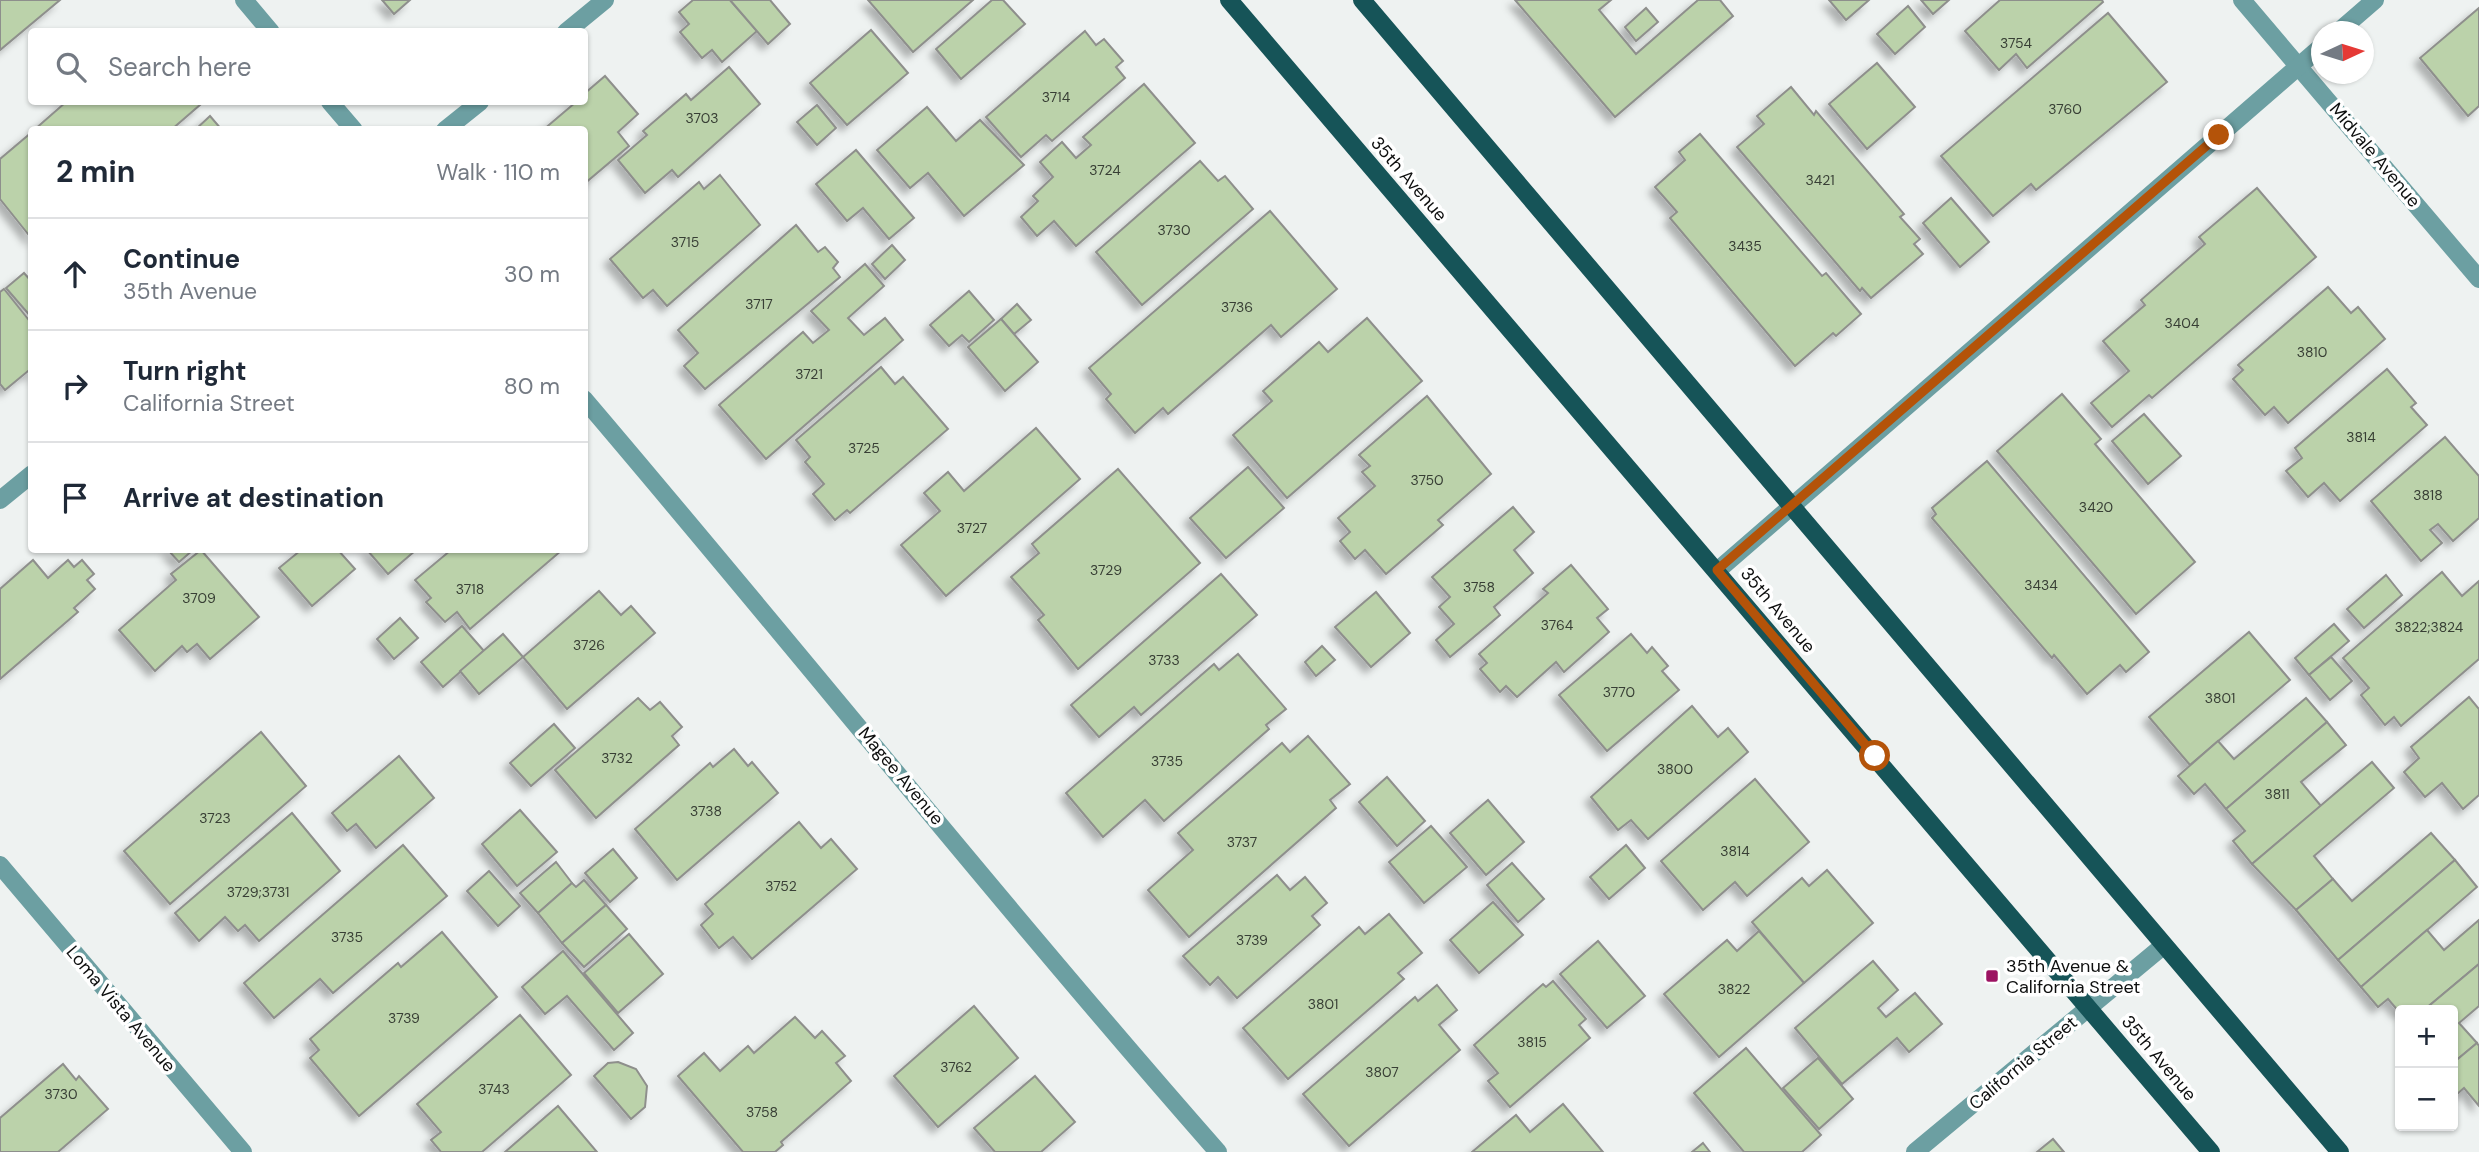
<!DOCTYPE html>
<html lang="en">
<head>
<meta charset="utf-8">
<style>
	body { margin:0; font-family:"DM Sans",sans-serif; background:#f6f6f7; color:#1f2937 }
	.controls { position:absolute; right:21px; bottom:21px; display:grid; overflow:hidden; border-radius:7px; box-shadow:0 2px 5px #0004 }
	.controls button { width:63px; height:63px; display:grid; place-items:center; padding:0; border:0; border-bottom:2px solid #e0e1e3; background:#fff; color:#1f2937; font:35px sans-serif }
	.compass { position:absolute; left:2311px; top:21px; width:63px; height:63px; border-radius:50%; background:#fff; box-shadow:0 2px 5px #0004; rotate:86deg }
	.stop { position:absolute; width:21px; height:21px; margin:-16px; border:5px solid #b45309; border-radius:50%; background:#fff }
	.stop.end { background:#b45309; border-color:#fff; box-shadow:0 2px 7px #0008 }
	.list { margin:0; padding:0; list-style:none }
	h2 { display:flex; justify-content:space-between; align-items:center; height:91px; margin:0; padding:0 28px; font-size:30px }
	h2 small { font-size:23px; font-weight:400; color:#747a83 }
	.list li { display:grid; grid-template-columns:46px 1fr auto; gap:21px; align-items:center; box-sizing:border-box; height:112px; padding:0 28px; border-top:2px solid #e0e1e3 }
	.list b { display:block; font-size:26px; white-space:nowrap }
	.list p { margin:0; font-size:23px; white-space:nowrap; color:#747a83 }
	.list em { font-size:23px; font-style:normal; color:#747a83 }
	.icon { flex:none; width:38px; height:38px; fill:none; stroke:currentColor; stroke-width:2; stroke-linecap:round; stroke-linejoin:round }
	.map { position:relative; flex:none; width:2479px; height:1152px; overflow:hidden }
	.search { position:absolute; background:#fff; box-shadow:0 2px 5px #0004; left:28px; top:28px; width:560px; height:77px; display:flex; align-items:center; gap:18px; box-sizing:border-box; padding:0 24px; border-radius:7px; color:#747a83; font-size:26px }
	.panel { position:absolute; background:#fff; box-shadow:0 2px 5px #0004; left:28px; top:126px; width:560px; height:427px; border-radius:7px }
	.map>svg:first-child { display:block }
	.building { fill:#bbd2aa; stroke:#8e8f8c; stroke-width:2; filter:url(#shadow) }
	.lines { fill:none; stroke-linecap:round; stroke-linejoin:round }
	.minor { stroke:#6c9fa2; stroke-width:18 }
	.major { stroke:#165458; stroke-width:18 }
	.route { stroke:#b45309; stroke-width:9 }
	.poi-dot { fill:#9c1362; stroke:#fff; stroke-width:2.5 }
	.labels { text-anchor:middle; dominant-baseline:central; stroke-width:7; stroke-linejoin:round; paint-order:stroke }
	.number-label { font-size:14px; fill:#383f35 }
	.street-label { font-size:18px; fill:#0d0e0e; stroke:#fff }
	.poi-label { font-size:18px; fill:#0d0e0e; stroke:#fff; text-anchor:start }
</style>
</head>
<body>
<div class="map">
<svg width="2479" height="1152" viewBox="0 0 2479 1152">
	<defs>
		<filter id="shadow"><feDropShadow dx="-6" dy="6" stdDeviation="3.5" flood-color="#0004"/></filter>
	</defs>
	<rect width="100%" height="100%" fill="#eef2f1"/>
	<!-- building -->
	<g class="building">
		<polygon points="0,0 60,0 0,50"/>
		<polygon points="382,0 410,0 394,14"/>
		<polygon points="693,0 730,0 757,31 722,62 712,50 702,58 680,32 689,24 679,12"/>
		<polygon points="730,0 770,0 790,24 768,44"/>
		<polygon points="868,0 973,0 913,52"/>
		<polygon points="992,0 1003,0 1025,24 961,79 936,49"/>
		<polygon points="1515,0 1611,0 1599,10 1636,54 1698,0 1720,0 1733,16 1615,117"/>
		<polygon points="1829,0 1869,0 1846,20"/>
		<polygon points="1921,0 1949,0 1933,14"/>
		<polygon points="2000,0 2102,0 2103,2 2027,68 2016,54 1999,70 1965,31"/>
		<polygon points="1908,6 1925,27 1895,54 1877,34"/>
		<polygon points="1646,8 1658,22 1636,41 1625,27"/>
		<polygon points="2479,8 2479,106 2468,116 2420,58"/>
		<polygon points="2108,13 2167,82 2036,190 2031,184 1993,216 1941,156"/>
		<polygon points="871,30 908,73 847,125 810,83"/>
		<polygon points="1085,31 1096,45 1104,39 1123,61 1116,67 1125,78 1052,141 1046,135 1021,157 986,117"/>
		<polygon points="1877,63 1915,107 1867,149 1829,104"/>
		<polygon points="729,67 760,104 678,177 672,170 645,193 618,160 647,135 643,131 686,94 691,100"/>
		<polygon points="605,76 638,114 618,132 629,146 584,184 584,130 543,130 576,102 584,102 584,94"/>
		<polygon points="1144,84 1195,143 1076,246 1054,221 1037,236 1021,217 1038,201 1033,196 1053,177 1040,162 1062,142 1076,158 1091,145 1083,137"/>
		<polygon points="1791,87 1814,115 1816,111 1904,214 1900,217 1920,239 1914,244 1923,254 1871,298 1862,288 1860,291 1737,147 1764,124 1757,116"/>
		<polygon points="66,102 198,102 201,104 171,130 34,130"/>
		<polygon points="817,105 836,128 817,145 797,122"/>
		<polygon points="927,107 956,141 980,120 1024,165 964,216 928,173 910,188 877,150"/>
		<polygon points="210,116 222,130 195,130"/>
		<polygon points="32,132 32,239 0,199 0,159"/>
		<polygon points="1700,134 1822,276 1826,273 1861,314 1836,336 1833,333 1795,366 1670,218 1677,212 1655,187 1685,160 1679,152"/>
		<polygon points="856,150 914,218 889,239 863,208 847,221 816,184"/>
		<polygon points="1200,161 1218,181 1225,176 1253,209 1142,305 1096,252"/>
		<polygon points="720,175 760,225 667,306 653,290 643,298 610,259 699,182 704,189"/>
		<polygon points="2257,188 2316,257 2152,398 2149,395 2112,427 2091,403 2129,371 2103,341 2145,305 2141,300 2205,244 2199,237"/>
		<polygon points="1951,198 1989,242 1960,267 1923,223"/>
		<polygon points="1270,211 1337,289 1281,337 1271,325 1168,414 1163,408 1135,433 1106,399 1111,394 1089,368"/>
		<polygon points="796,225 818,252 825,247 838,262 833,268 840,277 705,389 684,366 698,353 678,330"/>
		<polygon points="892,245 905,260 885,279 872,264"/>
		<polygon points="865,264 884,286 848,318 864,335 885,318 903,340 766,459 719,405 803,332 813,343 829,330 811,311"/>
		<polygon points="24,273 32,282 32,318 6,288"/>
		<polygon points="2328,287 2351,313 2358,307 2385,339 2288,423 2274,407 2265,415 2233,379 2243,370 2238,365"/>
		<polygon points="4,289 32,324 32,375 28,371 5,390 0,384 0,292"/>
		<polygon points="969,291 994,320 969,342 962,335 949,346 930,325"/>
		<polygon points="1017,304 1031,320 1014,334 1001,319"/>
		<polygon points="1367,318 1422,381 1287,498 1233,435 1272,401 1263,391 1319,342 1328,352"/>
		<polygon points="1001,319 1038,362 1005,391 968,347"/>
		<polygon points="881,367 895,384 903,377 948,429 850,513 847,510 835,520 813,494 824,484 805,462 810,457 796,440"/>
		<polygon points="2387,369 2416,403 2411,407 2427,425 2340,501 2324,483 2308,497 2286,471 2302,458 2295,448"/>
		<polygon points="2062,394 2101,439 2095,444 2195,562 2136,614 1997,451"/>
		<polygon points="1427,396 1491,474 1438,520 1443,525 1386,574 1365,550 1355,559 1340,541 1350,532 1338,518 1375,486 1362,472 1370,466 1359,455"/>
		<polygon points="2144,414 2181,456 2148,484 2112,441"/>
		<polygon points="1036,428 1080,479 946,596 901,545 940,511 924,493 948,472 964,491"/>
		<polygon points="2445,437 2479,476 2479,518 2453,541 2438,524 2430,530 2442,543 2421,561 2371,501"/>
		<polygon points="1987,461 2149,652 2126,672 2120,665 2087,694 2054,655 2052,658 1932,518 1936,514 1932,508"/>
		<polygon points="1248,467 1284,508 1226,558 1190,518"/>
		<polygon points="1118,469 1200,563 1078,669 1038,620 1044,615 1011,577 1039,553 1032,544"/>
		<polygon points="1513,507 1534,532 1514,550 1533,573 1494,607 1500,615 1450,657 1436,640 1454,624 1439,607 1450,597 1432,577"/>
		<polygon points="168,550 193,550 179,562"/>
		<polygon points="201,550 259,617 210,659 197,644 187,652 182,646 155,671 119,630 176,580 171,574"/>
		<polygon points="301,550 338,550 355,569 312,606 279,568"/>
		<polygon points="367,550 416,550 388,574"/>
		<polygon points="451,550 562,550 470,629 457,612 445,622 426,602 431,598 415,580"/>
		<polygon points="33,560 48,578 68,560 74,567 82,560 94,574 87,580 95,589 74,608 78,612 0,679 0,589"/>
		<polygon points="1571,565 1608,609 1597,618 1609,632 1564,672 1556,662 1517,697 1506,686 1500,692 1480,669 1487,663 1479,654 1548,593 1543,589"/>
		<polygon points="2442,572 2462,596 2479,581 2479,659 2401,726 2394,717 2385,725 2361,695 2369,688 2343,658"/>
		<polygon points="1221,574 1257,615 1141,715 1134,707 1099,737 1071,705"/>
		<polygon points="2386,575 2402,595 2364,628 2347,609"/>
		<polygon points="599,591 621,615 631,606 655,633 567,709 523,657"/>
		<polygon points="1376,592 1410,633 1371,667 1335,627"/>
		<polygon points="400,618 418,638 394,659 377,639"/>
		<polygon points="2334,624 2349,641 2309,675 2295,658"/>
		<polygon points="462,626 484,651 443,687 421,662"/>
		<polygon points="2249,632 2290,680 2190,765 2149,717"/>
		<polygon points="503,634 523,657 479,694 460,671"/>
		<polygon points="1631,634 1647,653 1652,647 1668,666 1662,671 1679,690 1607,751 1559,695"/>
		<polygon points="1322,646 1335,660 1316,676 1305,662"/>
		<polygon points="1238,654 1286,709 1266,725 1269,729 1164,821 1145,800 1103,837 1066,793 1214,664 1219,670"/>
		<polygon points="2331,657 2352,681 2330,700 2309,675"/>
		<polygon points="2469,697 2479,709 2479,795 2463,809 2442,783 2425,797 2404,772 2419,758 2411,747"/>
		<polygon points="638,698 650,710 660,702 682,727 672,736 679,745 596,818 555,770"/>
		<polygon points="2306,698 2327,722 2226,809 2205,784 2194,794 2178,776 2218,741 2234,759"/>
		<polygon points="1692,706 1718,737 1728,728 1748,752 1648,839 1631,820 1618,830 1591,797"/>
		<polygon points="2327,722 2346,745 2301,782 2321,806 2252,864 2233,841 2245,831 2226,809"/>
		<polygon points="554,724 575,748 531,786 510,763"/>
		<polygon points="261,732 306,786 170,904 124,851"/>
		<polygon points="1308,736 1350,784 1330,800 1336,808 1189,937 1148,890 1193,850 1178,833 1282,743 1290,752"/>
		<polygon points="734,749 748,766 752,762 778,793 677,880 635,829 710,763 713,767"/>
		<polygon points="399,756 434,798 376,848 356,824 347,831 332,813"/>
		<polygon points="2372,762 2394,788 2314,856 2333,879 2296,910 2252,864"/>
		<polygon points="1387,777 1425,821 1397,846 1359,802"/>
		<polygon points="1755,779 1809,842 1747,896 1735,882 1703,910 1661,861"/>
		<polygon points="1488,800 1524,842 1486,875 1450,833"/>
		<polygon points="520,810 557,852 517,886 482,844"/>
		<polygon points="292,813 340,871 259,941 245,925 238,931 225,917 199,941 175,913"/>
		<polygon points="799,822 821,848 831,839 857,869 752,959 733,937 719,948 701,925 713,914 705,904"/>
		<polygon points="1431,826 1467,867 1424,903 1389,862"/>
		<polygon points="2431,833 2455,860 2338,960 2296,910 2333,879 2352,901"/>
		<polygon points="403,845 447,896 333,993 320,979 274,1018 244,983"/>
		<polygon points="1626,845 1645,868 1609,899 1590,877"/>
		<polygon points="613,849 637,878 610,902 585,873"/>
		<polygon points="2455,860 2477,887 2361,987 2338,960"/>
		<polygon points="556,862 572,883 538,913 520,893"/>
		<polygon points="1512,863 1544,899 1518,922 1487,885"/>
		<polygon points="1827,870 1873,923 1804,983 1752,922 1802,878 1809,886"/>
		<polygon points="489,871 520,906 498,926 467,891"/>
		<polygon points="1277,875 1290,890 1305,877 1327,903 1312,916 1320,925 1237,998 1218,977 1210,985 1183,956"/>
		<polygon points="584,880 606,905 562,943 538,913 572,883 576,887"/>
		<polygon points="1493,902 1523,935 1479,973 1450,940"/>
		<polygon points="606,905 627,929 584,967 562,943"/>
		<polygon points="1389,914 1422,953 1398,973 1404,979 1288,1079 1243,1028 1359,927 1365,934"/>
		<polygon points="2479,920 2479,964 2424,1010 2400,1010 2400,1013 2388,999 2378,1007 2361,987 2427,930 2444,950"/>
		<polygon points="1759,931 1804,983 1719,1057 1664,994 1727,940 1737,951"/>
		<polygon points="442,932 497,997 359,1116 310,1058 319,1050 310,1039 398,963 401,967"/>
		<polygon points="629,934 663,974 618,1013 584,973"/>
		<polygon points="1598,941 1645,996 1607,1028 1560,974"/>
		<polygon points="563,951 633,1033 614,1050 567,996 545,1014 522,987"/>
		<polygon points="1873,961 1898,990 1878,1008 1886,1017 1915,993 1942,1024 1909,1052 1897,1038 1842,1084 1795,1028"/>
		<polygon points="2479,964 2479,1006 2459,1023 2477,1043 2453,1063 2453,1010 2424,1010"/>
		<polygon points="1553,981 1586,1019 1579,1025 1590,1038 1510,1107 1488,1081 1498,1073 1474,1045 1543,984 1546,987"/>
		<polygon points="1437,985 1457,1010 1439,1025 1460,1050 1349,1146 1303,1094 1415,997 1418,1001"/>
		<polygon points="974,1006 1018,1058 938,1127 894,1076"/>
		<polygon points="520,1015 571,1075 482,1152 441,1152 431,1140 441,1132 417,1104"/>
		<polygon points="795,1017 815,1038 822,1031 845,1056 836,1063 851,1081 781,1142 783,1145 775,1152 743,1152 678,1076 704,1053 720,1071 748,1046 754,1053"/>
		<polygon points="2477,1043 2479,1046 2479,1106 2464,1088 2456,1095 2453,1091 2453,1063"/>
		<polygon points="1746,1048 1821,1135 1802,1152 1744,1152 1694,1093"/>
		<polygon points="1818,1058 1853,1099 1819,1129 1783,1088"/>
		<polygon points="618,1062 636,1069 647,1086 645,1107 631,1119 594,1076 608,1063"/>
		<polygon points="63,1064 76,1080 79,1076 108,1109 58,1152 0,1152 0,1118"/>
		<polygon points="1035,1076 1075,1122 1041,1152 995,1152 974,1128"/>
		<polygon points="1563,1104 1603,1152 1472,1152 1516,1115 1530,1132"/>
		<polygon points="558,1106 597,1152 505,1152"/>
		<polygon points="2053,1139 2064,1152 2037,1152"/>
		<polygon points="1703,1143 1710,1152 1692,1152"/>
	</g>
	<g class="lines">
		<!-- minor -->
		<g class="minor">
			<polyline points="244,0 271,32"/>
			<polyline points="2242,0 2479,279"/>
			<polyline points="566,32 605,0"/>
			<polyline points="2338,32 2375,0"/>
			<polyline points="330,102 354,130"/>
			<polyline points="445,130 480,102"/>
			<path d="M 584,399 C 797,649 1002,906 1218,1152"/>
			<polyline points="0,500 32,474"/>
			<polyline points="1717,571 2322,46"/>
			<polyline points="0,865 243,1152"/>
			<polyline points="1915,1152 2163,946"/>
		</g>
		<!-- major -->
		<g class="major">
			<polyline points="1229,0 2211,1152"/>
			<polyline points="1362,0 2340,1152"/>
		</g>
	</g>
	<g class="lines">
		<!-- route -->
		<polyline class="route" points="1875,756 1717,570 2219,135"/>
	</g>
	<!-- markers -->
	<rect class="poi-dot" x="1985" y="969" width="14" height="14" rx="3.5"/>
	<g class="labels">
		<!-- number labels -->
		<g class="number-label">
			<text x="2016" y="43">3754</text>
			<text x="1056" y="97">3714</text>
			<text x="2065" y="109">3760</text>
			<text x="702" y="118">3703</text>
			<text x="1105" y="170">3724</text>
			<text x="1820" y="180">3421</text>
			<text x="1174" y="230">3730</text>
			<text x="685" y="242">3715</text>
			<text x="1745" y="246">3435</text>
			<text x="759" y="304">3717</text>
			<text x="1237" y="307">3736</text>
			<text x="2182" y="323">3404</text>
			<text x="2312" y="352">3810</text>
			<text x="809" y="374">3721</text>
			<text x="2361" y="437">3814</text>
			<text x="864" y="448">3725</text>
			<text x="1427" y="480">3750</text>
			<text x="2428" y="495">3818</text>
			<text x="2096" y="507">3420</text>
			<text x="972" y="528">3727</text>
			<text x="1106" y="570">3729</text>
			<text x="2041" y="585">3434</text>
			<text x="1479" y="587">3758</text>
			<text x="470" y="589">3718</text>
			<text x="199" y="598">3709</text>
			<text x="1557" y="625">3764</text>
			<text x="2429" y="627">3822;3824</text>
			<text x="589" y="645">3726</text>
			<text x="1164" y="660">3733</text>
			<text x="1619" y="692">3770</text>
			<text x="2220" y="698">3801</text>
			<text x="617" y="758">3732</text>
			<text x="1167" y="761">3735</text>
			<text x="1675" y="769">3800</text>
			<text x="2277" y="794">3811</text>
			<text x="706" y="811">3738</text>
			<text x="215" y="818">3723</text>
			<text x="1242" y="842">3737</text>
			<text x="1735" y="851">3814</text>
			<text x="781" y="886">3752</text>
			<text x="258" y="892">3729;3731</text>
			<text x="347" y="937">3735</text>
			<text x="1252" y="940">3739</text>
			<text x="1734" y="989">3822</text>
			<text x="1323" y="1004">3801</text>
			<text x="404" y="1018">3739</text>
			<text x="1532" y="1042">3815</text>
			<text x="956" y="1067">3762</text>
			<text x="1382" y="1072">3807</text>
			<text x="494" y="1089">3743</text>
			<text x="61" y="1094">3730</text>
			<text x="762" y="1112">3758</text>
		</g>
		<!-- street labels -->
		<g class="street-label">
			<text transform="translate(2375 155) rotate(50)">Midvale Avenue</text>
			<text transform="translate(1409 179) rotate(49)">35th Avenue</text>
			<text transform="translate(1778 610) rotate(50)">35th Avenue</text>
			<text transform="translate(901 776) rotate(50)">Magee Avenue</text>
			<text transform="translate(121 1009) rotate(50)">Loma Vista Avenue</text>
			<text transform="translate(2159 1058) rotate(50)">35th Avenue</text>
			<text transform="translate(2023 1063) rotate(-40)">California Street</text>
		</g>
		<!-- poi labels -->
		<g class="poi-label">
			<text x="2006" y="966">35th Avenue &amp;<tspan x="2006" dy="21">California Street</tspan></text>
		</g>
	</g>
</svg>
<div class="controls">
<button>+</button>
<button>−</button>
</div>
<svg class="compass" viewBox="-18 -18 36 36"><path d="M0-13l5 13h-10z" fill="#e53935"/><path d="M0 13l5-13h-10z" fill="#747a83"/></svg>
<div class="stop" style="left:1875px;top:756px"></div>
<div class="stop end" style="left:2219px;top:135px"></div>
<div class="search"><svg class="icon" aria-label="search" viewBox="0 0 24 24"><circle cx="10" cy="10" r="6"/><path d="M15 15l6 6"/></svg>Search here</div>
<section class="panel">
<h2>2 min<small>Walk · 110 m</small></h2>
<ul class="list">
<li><svg class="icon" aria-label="ahead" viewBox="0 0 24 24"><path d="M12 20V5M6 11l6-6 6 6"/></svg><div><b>Continue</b><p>35th Avenue</p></div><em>30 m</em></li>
<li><svg class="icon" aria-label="right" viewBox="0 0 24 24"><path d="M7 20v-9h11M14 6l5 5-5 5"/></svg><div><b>Turn right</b><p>California Street</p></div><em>80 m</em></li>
<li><svg class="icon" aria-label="arrive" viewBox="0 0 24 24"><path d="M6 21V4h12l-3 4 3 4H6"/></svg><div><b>Arrive at destination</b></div></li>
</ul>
</section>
</div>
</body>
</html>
